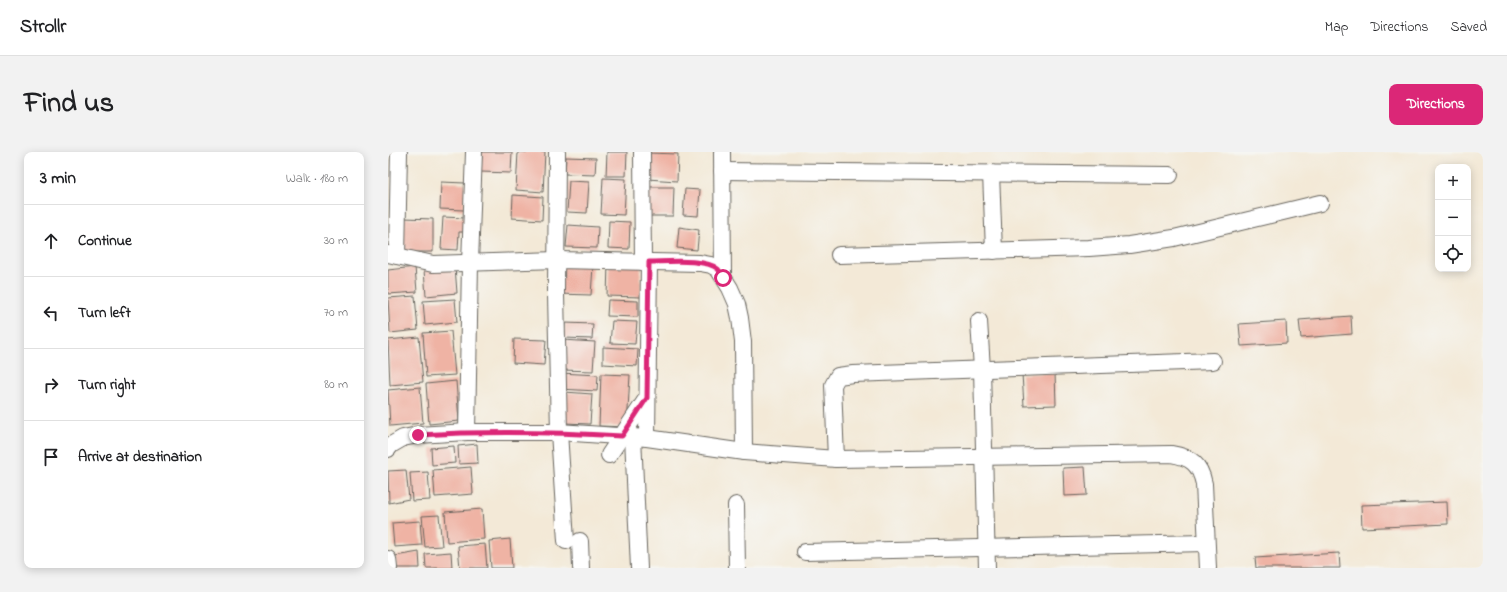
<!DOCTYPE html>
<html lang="en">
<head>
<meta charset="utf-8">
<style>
	body { margin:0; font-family:"Indie Flower",sans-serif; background:#f2f2f2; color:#202124 }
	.controls { position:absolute; right:12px; top:12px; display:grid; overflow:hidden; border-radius:8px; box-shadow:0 2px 10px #0003 }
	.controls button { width:36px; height:36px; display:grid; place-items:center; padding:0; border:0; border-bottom:1px solid #e0e0e0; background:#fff; color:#202124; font:20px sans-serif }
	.stop { position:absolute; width:12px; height:12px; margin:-9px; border:3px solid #db2777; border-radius:50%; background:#fff }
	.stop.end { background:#db2777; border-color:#fff; box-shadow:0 1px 4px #0008 }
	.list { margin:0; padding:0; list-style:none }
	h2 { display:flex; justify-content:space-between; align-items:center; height:52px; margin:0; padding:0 16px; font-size:17px }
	h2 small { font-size:13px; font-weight:400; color:#757577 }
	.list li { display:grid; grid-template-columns:26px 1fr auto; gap:12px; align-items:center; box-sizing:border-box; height:72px; padding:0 16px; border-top:1px solid #e0e0e0 }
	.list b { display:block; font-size:15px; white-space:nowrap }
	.list em { font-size:13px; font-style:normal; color:#757577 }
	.icon { flex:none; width:22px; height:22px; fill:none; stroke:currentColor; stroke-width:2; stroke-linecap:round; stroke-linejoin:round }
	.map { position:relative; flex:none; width:1095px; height:416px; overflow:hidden; border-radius:8px }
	header { display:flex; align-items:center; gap:24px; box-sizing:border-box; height:56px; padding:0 20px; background:#fff; border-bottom:1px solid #e0e0e0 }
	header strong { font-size:19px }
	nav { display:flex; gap:22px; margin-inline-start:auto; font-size:14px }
	.intro { display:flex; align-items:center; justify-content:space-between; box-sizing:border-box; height:96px; padding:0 24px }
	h1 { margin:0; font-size:28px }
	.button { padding:10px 18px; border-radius:8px; background:#db2777; color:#fff; font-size:14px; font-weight:700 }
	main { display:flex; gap:24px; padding:0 24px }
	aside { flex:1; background:#fff; border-radius:8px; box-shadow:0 2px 10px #0003 }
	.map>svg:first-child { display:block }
	.building { fill:#efb3a4 }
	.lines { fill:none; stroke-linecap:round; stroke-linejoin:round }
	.minor-casing { stroke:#67645d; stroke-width:18 }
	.minor { stroke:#fff; stroke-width:16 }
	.route { stroke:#db2777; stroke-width:5 }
</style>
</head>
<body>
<header>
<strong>Strollr</strong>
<nav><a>Map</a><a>Directions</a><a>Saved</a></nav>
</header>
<div class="intro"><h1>Find us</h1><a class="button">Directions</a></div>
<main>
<aside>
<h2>3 min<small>Walk · 180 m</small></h2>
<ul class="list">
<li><svg class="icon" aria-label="ahead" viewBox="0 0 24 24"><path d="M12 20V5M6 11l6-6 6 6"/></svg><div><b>Continue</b></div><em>30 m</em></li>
<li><svg class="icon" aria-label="left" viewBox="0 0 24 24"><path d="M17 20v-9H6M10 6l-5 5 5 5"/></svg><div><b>Turn left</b></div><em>70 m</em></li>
<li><svg class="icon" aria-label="right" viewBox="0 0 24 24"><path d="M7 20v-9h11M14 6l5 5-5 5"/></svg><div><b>Turn right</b></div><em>80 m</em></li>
<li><svg class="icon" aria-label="arrive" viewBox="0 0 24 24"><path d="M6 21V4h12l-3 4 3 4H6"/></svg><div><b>Arrive at destination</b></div></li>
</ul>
</aside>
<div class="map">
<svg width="1095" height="416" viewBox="0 0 1095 416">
	<rect width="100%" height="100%" fill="#f6f6f2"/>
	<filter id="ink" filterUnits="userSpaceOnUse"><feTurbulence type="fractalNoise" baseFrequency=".025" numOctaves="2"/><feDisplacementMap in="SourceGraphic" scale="8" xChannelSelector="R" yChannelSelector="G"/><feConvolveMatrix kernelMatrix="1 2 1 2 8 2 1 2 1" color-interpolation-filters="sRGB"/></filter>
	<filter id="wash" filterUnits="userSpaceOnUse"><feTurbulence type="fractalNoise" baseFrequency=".012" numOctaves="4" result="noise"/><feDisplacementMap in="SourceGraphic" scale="16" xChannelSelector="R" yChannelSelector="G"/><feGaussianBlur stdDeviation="0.9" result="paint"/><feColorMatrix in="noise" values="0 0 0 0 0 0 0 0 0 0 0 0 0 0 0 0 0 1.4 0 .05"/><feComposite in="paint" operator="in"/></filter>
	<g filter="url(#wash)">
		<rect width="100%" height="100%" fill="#f3e9d7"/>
		<g id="blocks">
			<!-- building -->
			<g class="building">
				<polygon points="94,0 124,0 123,21 93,20"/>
				<polygon points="130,0 157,0 155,40 128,38"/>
				<polygon points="219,0 239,0 238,24 218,24"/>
				<polygon points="260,1 290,2 289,29 259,27"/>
				<polygon points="178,5 208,6 207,23 177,22"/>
				<polygon points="215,26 238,27 236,63 213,62"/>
				<polygon points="181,29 201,30 199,61 179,60"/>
				<polygon points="53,30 77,31 76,58 52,57"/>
				<polygon points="260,35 286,35 285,64 259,64"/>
				<polygon points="297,37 312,38 310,64 295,63"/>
				<polygon points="125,43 155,45 154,68 124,66"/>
				<polygon points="55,65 77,66 77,80 71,80 70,98 53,97"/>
				<polygon points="16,66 45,67 45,100 15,100"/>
				<polygon points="221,69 242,70 241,97 220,96"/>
				<polygon points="180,73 210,75 209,96 178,95"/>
				<polygon points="291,75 311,78 309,98 289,96"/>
				<polygon points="171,112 205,114 203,143 170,142"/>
				<polygon points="220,112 253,112 253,145 219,144"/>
				<polygon points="27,115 29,140 0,142 0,118"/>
				<polygon points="67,115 69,141 38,144 36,118"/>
				<polygon points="27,144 30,178 2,181 0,146"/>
				<polygon points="67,147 69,170 37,173 35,149"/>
				<polygon points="220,148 250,149 250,165 219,164"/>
				<polygon points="963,164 964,182 913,186 911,168"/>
				<polygon points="224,169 249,170 247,192 222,191"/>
				<polygon points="898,169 899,191 853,194 851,172"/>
				<polygon points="177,171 205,172 204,187 176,186"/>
				<polygon points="63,179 67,223 38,225 35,181"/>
				<polygon points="31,185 35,230 2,233 0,188"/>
				<polygon points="126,187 158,188 156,213 125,211"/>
				<polygon points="175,188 207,190 205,219 174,218"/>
				<polygon points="215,195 250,197 249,214 215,212"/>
				<polygon points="172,221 210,223 209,239 171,237"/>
				<polygon points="667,221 668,253 636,254 634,222"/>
				<polygon points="213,222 242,223 239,275 211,274"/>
				<polygon points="68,229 71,269 41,272 38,232"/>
				<polygon points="32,235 35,271 2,274 0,238"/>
				<polygon points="177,240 204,242 202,272 176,271"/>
				<polygon points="89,292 90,311 71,312 70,294"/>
				<polygon points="66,294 67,311 44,313 43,296"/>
				<polygon points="83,315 85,342 47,345 45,318"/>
				<polygon points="697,315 699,343 676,344 675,316"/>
				<polygon points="18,318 21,347 1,351 0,319"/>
				<polygon points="40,320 42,348 24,349 22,321"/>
				<polygon points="1059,350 1060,372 974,376 973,353"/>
				<polygon points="94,357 96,387 59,390 57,360"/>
				<polygon points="51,363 54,394 37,395 34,364"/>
				<polygon points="32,369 34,393 6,395 4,371"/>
				<polygon points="122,387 124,416 103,416 101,389"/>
				<polygon points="97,392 99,416 72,416 70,394"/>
				<polygon points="31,400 32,416 9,416 7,404"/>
				<polygon points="63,400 64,416 38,416 37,402"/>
				<polygon points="951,401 952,416 868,416 867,406"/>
			</g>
		</g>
	</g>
	<g filter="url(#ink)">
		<use href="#blocks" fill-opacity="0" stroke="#67645d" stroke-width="1"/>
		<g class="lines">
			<!-- minor casing -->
			<g class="minor-casing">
				<g id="minor">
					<polyline points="169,0 168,142 171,280 178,389"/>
					<polyline points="254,0 255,110"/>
					<polyline points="334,0 335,125"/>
					<polyline points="334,19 782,23"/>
					<polyline points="603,21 606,99"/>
					<polyline points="0,102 45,112 169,108 312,111 323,113 330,117 342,136 349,152 352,166 355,190 356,300"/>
					<polyline points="451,103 701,96 741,93 786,86 932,51"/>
					<polyline points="9,104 11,0"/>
					<polyline points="591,169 594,217 599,416"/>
					<polyline points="79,280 82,111 86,0"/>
					<polyline points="245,285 251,416"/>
					<polyline points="259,286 261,110"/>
					<path d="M 0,297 L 3,293 L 15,286 L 30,283 L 79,280 L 171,280 L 259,286 L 356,300 L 448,307 L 783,302 C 803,305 812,312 816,332 L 820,416"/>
					<polyline points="221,303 259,246"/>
					<polyline points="448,307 445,233 450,224 465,222 825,209"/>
					<polyline points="348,353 349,416"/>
					<polyline points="192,389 193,416"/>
					<polyline points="417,400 818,391"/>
					<polyline points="0,407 1,416"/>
				</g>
			</g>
			<!-- minor -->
			<use href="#minor" class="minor"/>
		</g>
	</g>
	<g class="lines" filter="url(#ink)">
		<!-- route -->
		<path class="route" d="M 30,283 C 99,279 165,280 234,284 L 259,246 L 261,110 C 277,110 318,106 330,117 C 332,119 333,123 335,126"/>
	</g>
</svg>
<div class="controls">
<button>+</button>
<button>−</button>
<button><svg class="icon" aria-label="locate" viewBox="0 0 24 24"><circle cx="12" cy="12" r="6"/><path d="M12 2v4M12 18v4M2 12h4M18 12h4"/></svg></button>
</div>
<div class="stop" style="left:335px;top:126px"></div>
<div class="stop end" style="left:30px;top:283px"></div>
</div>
</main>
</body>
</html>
